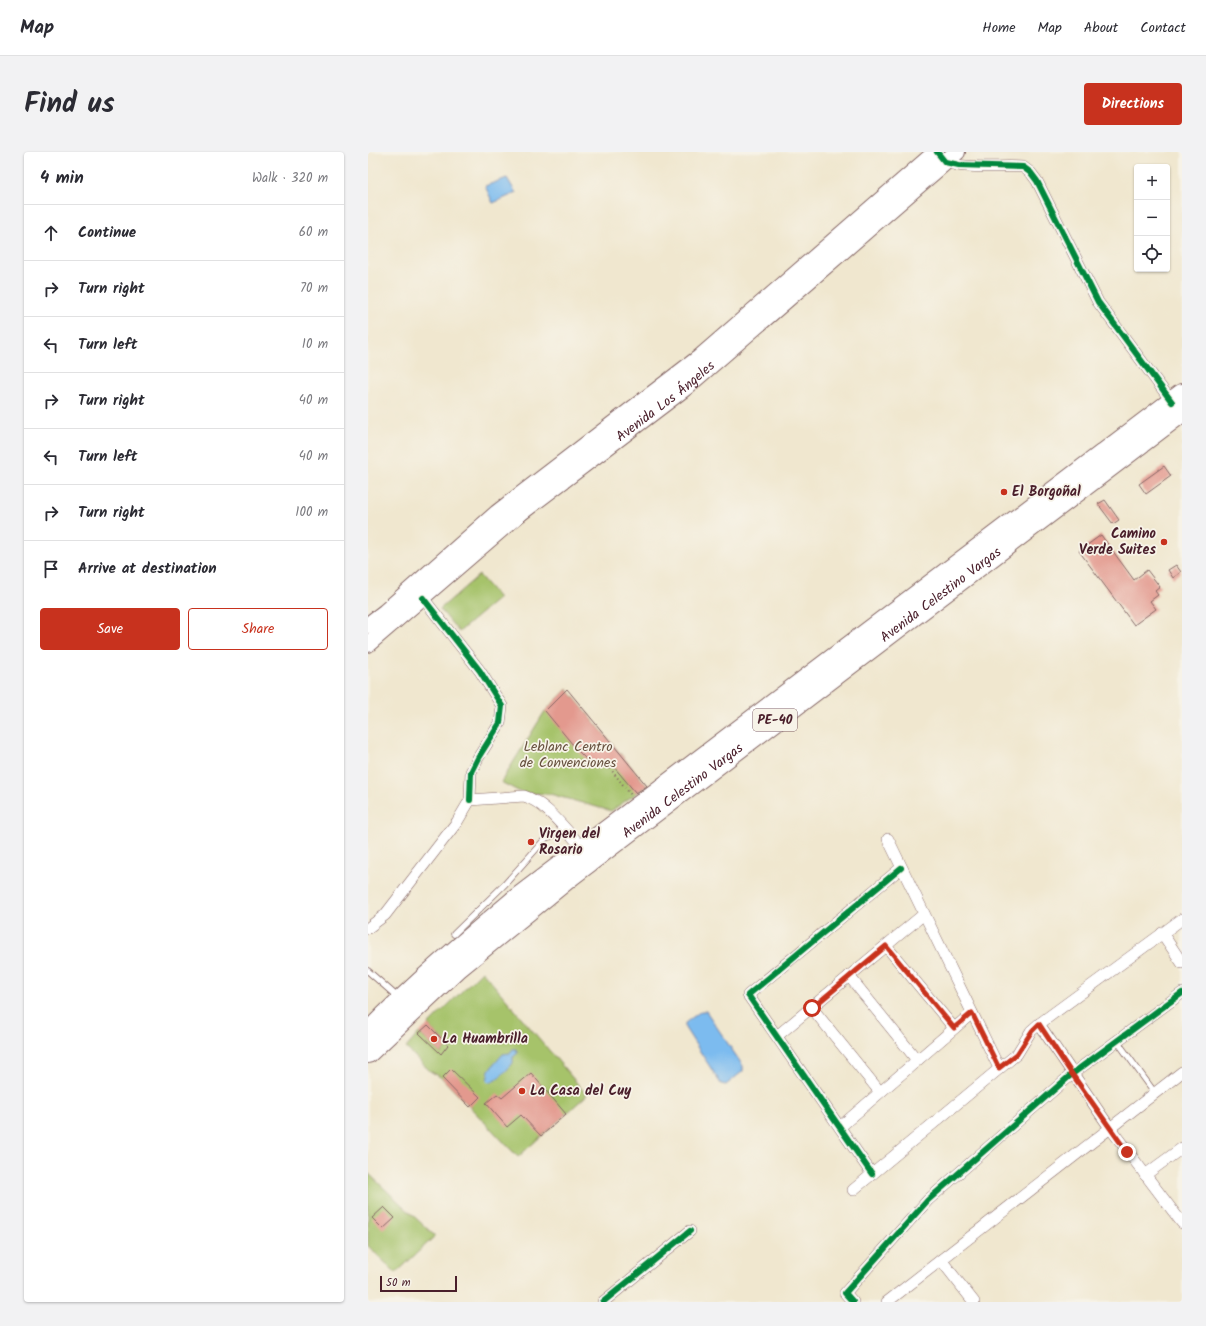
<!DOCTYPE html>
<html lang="en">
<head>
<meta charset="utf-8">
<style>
	body { margin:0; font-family:Kalam,sans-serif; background:#f2f2f3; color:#2b2b33 }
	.controls { position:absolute; right:12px; top:12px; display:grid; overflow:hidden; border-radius:4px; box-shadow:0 1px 3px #0004 }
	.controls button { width:36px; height:36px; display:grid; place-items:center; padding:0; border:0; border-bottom:1px solid #e1e1e2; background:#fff; color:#2b2b33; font:20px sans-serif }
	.scale { position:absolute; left:12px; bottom:10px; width:77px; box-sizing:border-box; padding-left:4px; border:2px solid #4a1f2b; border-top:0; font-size:11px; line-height:14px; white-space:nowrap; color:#4a1f2b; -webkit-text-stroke:3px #f7f3e8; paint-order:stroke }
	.stop { position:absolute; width:12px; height:12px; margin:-9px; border:3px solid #c8321e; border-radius:50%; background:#fff }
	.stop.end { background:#c8321e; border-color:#fff; box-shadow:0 1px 4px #0008 }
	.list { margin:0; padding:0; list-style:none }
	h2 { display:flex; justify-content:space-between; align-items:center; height:52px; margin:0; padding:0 16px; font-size:17px }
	h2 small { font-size:13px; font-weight:400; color:#7c7c81 }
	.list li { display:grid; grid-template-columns:26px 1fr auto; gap:12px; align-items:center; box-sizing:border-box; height:56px; padding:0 16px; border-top:1px solid #e1e1e2 }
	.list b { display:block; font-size:15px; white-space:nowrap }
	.list em { font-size:13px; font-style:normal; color:#7c7c81 }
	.actions { display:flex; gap:8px; padding:12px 16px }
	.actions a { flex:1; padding:9px 0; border:1px solid #c8321e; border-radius:4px; text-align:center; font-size:14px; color:#c8321e }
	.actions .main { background:#c8321e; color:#fff }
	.icon { flex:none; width:22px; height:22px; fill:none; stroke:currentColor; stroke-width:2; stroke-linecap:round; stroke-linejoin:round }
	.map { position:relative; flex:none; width:814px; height:1150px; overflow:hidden; border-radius:4px }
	header { display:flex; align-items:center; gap:24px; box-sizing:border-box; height:56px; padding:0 20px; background:#fff; border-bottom:1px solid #e1e1e2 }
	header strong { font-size:19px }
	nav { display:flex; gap:22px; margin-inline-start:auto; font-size:14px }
	.intro { display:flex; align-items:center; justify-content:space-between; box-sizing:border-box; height:96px; padding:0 24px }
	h1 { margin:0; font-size:28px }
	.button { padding:10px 18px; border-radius:4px; background:#c8321e; color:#fff; font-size:14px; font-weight:700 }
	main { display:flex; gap:24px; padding:0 24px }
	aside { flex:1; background:#fff; border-radius:4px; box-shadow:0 1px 3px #0004 }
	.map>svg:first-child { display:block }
	.green { fill:#a6c36b; stroke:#78714b }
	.water { fill:#7bbbef; stroke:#626d8d }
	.building { fill:#e3998e }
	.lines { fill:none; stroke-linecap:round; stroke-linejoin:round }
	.lane-casing { stroke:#846564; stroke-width:7 }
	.street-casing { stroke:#846564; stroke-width:12 }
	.secondary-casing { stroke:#846564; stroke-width:18 }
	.highway-casing { stroke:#846564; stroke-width:22 }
	.path { stroke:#846564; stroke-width:2; stroke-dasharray:1 3; stroke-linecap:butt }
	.lane { stroke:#fff; stroke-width:5.5 }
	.street { stroke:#fff; stroke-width:11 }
	.secondary { stroke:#fff; stroke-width:16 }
	.highway { stroke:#fff; stroke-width:20 }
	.cycleway-casing { stroke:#f7f3e8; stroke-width:8 }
	.cycleway { stroke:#00873e; stroke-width:6 }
	.route { stroke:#c8321e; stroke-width:5 }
	.poi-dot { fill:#c8321e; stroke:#f7f3e8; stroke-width:1.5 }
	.labels { text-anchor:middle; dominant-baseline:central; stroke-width:3.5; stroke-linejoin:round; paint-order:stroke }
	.shield { fill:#f7f3e8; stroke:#7e5f64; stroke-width:1 }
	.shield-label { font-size:13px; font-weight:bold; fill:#4a1f2b }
	.street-label { font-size:14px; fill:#4a1f2b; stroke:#f7f3e8 }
	.poi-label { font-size:14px; font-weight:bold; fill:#4a1f2b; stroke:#f7f3e8; text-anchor:start }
	.park-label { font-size:14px; fill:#66503e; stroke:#f7f3e8 }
</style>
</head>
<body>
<header>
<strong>Map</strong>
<nav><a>Home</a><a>Map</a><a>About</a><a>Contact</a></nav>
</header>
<div class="intro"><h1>Find us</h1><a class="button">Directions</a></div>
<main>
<aside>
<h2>4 min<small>Walk · 320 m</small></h2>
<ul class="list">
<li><svg class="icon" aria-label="ahead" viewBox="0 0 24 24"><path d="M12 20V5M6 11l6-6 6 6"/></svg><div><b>Continue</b></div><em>60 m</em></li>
<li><svg class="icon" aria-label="right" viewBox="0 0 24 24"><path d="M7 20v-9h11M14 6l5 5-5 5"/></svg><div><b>Turn right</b></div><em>70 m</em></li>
<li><svg class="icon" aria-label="left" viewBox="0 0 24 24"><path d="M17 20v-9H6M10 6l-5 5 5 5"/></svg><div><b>Turn left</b></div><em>10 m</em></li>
<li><svg class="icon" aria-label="right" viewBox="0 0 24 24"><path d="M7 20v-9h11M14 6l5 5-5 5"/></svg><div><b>Turn right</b></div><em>40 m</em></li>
<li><svg class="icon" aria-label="left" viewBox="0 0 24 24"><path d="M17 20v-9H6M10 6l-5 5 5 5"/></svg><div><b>Turn left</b></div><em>40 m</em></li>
<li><svg class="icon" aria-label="right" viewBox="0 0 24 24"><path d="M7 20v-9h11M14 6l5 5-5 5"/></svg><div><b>Turn right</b></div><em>100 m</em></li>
<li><svg class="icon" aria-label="arrive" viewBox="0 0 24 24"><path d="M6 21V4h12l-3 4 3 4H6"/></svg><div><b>Arrive at destination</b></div></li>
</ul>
<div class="actions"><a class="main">Save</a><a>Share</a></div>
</aside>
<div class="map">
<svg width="814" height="1150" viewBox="0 0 814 1150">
	<rect width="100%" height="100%" fill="#f7f3e8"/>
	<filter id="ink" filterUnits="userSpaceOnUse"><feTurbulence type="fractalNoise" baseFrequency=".025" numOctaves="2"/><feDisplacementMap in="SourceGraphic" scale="8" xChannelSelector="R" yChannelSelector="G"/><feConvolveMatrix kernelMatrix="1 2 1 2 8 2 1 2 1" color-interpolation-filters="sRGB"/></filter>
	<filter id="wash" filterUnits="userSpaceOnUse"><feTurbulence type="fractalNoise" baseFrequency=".012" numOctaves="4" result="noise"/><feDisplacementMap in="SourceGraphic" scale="16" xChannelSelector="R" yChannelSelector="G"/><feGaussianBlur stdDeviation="0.9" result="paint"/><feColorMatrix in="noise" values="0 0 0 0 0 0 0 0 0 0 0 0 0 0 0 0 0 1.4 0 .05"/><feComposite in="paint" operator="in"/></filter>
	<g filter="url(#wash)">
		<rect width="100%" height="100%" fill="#f0e7cf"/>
		<!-- green -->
		<g class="green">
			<polygon points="111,423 131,446 91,480 72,457"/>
			<polygon points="199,537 279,634 243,659 182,642 154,641 133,630 177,559"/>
			<polygon points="114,819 219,943 150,1005 74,926 62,919 38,896 51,881 73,902 80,893 60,873"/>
			<polygon points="0,1021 67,1084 28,1121 0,1094"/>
		</g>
		<!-- water -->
		<g class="water">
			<polygon points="139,26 148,41 125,51 117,34"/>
			<polygon points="333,859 338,859 375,914 375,919 358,933 353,932 317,876 317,871"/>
			<path d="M 145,897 L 148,897 L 150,901 L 145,905 L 145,911 C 137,920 132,926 122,930 L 119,929 L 121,918 L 135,902 L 142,901 Z"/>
		</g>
		<g id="blocks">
			<!-- building -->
			<g class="building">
				<polygon points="796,314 803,324 778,342 771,332"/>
				<polygon points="737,348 751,368 745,372 730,352"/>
				<polygon points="733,383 766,428 779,418 792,435 787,439 790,443 782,449 788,457 766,473 711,399"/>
				<polygon points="808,413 813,420 805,426 800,418"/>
				<polygon points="199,537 256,606 279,634 268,641 240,608 232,614 225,614 210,599 177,559"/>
				<polygon points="60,873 80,893 73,902 51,881"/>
				<polygon points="83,917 112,945 102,955 74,926"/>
				<polygon points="163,921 198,962 173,984 153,963 139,975 118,951 129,942 134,946"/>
				<polygon points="16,1055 27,1066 15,1077 4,1066"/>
			</g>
		</g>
	</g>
	<g filter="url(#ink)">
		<use href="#blocks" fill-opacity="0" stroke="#846564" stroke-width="1"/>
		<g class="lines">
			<!-- lane casing -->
			<g class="lane-casing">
				<g id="lane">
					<polyline points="86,782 137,732 178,686 197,679"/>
					<polyline points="0,819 25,841"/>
					<polyline points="749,889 787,941"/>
				</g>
			</g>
			<!-- street casing -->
			<g class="street-casing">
				<g id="street">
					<path d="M 575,7 C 584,19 638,13 655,15 L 663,21 L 669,29 L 730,150 L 804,250"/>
					<polyline points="55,446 112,519 134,554 132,571 110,606 103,620 102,648"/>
					<path d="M 102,648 L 156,644 C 179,651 198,679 215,696"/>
					<polyline points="520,687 631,916"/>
					<polyline points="0,776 17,763 89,670 102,648"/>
					<polyline points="794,781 814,811"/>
					<polyline points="518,794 586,876"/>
					<polyline points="481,824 549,908"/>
					<polyline points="444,856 512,940"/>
					<polyline points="671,872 742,976 814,1071"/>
					<polyline points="409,884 556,762"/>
					<polyline points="472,975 604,861"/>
					<polyline points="504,1022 380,843 533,716"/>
					<polyline points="777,1023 814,996"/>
					<polyline points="485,1038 649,902 663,879 671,872 814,767"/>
					<polyline points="573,1108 606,1150"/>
					<polyline points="235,1150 322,1079"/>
					<polyline points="485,1150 477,1141 560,1048 704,922 814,841"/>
					<polyline points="519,1150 814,920"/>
				</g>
			</g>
			<!-- secondary casing -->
			<g class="secondary-casing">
				<g id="secondary">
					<polyline points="0,473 17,460 129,361 331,206 568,0"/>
					<path id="s1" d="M 0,492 L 151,362 L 317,236 L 589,0"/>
				</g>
			</g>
			<!-- highway casing -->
			<g class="highway-casing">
				<g id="highway">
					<path d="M 0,881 C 46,833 96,791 147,748 L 814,242"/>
					<path id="s2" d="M 0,901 L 90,816 L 204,723 L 814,260"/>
				</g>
			</g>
			<!-- path -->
			<polyline class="path" points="237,610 263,643"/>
			<!-- lane -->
			<use href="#lane" class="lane"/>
			<!-- street -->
			<use href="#street" class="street"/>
			<!-- secondary -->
			<use href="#secondary" class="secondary"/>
			<!-- highway -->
			<use href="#highway" class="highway"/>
			<!-- cycleway casing -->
			<g class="cycleway-casing">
				<g id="cycleway">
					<polyline points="569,0 577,10 591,13 655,15 663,21 669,29 730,150 804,250"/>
					<polyline points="55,446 112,519 134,554 132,571 110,606 103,620 102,648"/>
					<polyline points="504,1022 380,843 533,716"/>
					<polyline points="235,1150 322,1079"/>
					<polyline points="485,1150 477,1141 560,1048 704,922 814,841"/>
				</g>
			</g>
			<!-- cycleway -->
			<use href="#cycleway" class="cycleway"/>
		</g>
	</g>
	<g class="lines" filter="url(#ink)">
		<!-- route -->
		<polyline class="route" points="444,856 518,794 586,876 604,861 631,916 649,902 664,879 671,872 704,922 759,1000"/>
	</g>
	<!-- markers -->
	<g class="poi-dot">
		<circle cx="636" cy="340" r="4"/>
		<circle cx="796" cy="390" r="4"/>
		<circle cx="163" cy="690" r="4"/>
		<circle cx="66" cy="887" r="4"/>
		<circle cx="154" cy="939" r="4"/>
	</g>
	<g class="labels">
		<!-- shield labels -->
		<rect class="shield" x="385" y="557" width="44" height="22" rx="3"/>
		<g class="shield-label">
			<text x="407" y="568">PE-40</text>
		</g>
		<!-- street labels -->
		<g class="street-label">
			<text stroke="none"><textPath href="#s1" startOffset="384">Avenida Los Ángeles</textPath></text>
			<text stroke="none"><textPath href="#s2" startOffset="734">Avenida Celestino Vargas</textPath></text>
			<text stroke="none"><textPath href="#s2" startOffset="410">Avenida Celestino Vargas</textPath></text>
		</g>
		<!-- poi labels -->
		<g class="poi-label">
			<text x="644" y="340">El Borgoñal</text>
			<text x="788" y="382" text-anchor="end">Camino<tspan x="788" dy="16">Verde Suites</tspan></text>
			<text x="171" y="682">Virgen del<tspan x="171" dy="16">Rosario</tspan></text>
			<text x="74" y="887">La Huambrilla</text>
			<text x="162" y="939">La Casa del Cuy</text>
		</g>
		<!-- park labels -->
		<g class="park-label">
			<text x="200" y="595">Leblanc Centro<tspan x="200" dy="16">de Convenciones</tspan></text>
		</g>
	</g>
</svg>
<div class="controls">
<button>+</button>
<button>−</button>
<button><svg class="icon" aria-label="locate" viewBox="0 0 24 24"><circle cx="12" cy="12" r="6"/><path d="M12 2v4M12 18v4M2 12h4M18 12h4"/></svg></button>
</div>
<div class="scale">50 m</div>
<div class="stop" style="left:444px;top:856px"></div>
<div class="stop end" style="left:759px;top:1000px"></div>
</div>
</main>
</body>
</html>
